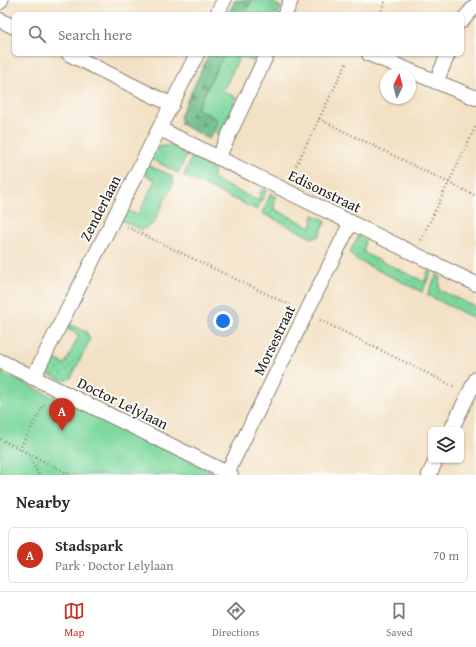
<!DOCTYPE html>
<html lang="en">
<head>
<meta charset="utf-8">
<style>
	body { margin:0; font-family:"Gentium Book Plus",serif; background:#f2f2f3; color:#2b2b33 }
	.controls { position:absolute; right:12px; bottom:12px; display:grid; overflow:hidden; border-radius:6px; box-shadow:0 1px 3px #0004 }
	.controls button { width:36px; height:36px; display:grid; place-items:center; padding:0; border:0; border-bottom:1px solid #e1e1e2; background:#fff; color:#2b2b33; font:20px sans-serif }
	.compass { position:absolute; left:380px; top:68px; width:36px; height:36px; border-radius:50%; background:#fff; box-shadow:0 1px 3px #0004; rotate:6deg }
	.you { position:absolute; left:223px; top:321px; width:14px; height:14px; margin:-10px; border:3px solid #fff; border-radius:50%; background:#1a73e8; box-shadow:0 0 0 6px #1a73e833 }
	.badge { display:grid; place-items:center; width:26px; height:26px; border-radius:50%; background:#c8321e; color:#fff; font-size:13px; font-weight:700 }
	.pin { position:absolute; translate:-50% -33px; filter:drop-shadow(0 1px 2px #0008) }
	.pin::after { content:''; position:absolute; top:21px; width:14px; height:12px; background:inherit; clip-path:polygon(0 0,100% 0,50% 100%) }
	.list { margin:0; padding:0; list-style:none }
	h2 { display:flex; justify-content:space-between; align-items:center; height:52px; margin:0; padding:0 16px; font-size:17px }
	h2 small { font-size:13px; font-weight:400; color:#7c7c81 }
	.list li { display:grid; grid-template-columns:26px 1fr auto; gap:12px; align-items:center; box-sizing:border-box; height:56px; margin:0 8px 8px; padding:0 8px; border:1px solid #e1e1e2; border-radius:6px }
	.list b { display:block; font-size:15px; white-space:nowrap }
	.list p { margin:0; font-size:13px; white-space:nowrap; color:#7c7c81 }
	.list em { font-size:13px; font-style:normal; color:#7c7c81 }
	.icon { flex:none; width:22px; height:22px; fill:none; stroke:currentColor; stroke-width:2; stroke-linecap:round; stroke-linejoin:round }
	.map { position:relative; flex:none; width:476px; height:475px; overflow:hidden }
	.search { position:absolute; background:#fff; box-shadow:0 1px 3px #0004; left:12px; right:12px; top:12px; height:44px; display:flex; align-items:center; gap:10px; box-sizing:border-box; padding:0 14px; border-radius:6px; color:#7c7c81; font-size:15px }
	.sheet { height:116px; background:#fff }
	nav { display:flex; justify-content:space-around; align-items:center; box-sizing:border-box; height:56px; border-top:1px solid #e1e1e2; background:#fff; font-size:11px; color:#7c7c81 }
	nav a { display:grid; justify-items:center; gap:2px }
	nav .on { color:#c8321e }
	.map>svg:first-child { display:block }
	.grass { fill:url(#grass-dots); stroke:#4c7a5d }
	.forest { fill:url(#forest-firs); stroke:#416a50 }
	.park { fill:#7dd89e; stroke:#4c7a5d }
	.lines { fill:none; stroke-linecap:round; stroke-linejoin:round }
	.minor-casing { stroke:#887e70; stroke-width:16 }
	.path { stroke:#887e70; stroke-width:2.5; stroke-dasharray:1 3; stroke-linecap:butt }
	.minor { stroke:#fff; stroke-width:14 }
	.labels { text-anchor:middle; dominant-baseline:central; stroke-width:4; stroke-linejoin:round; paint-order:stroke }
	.street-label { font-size:15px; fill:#1c1c1c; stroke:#fdfcf7 }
</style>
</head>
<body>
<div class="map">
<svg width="476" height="475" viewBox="0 0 476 475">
	<defs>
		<pattern id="grass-dots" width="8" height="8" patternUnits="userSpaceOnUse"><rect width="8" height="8" fill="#7dd89e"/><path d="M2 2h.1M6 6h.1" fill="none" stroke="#6bb988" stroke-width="1.8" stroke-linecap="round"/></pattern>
		<pattern id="forest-firs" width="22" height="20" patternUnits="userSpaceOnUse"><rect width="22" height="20" fill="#66b885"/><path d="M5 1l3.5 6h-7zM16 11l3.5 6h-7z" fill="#53956c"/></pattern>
	</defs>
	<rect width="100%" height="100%" fill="#fdfcf7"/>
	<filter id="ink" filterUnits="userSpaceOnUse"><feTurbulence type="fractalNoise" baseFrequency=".025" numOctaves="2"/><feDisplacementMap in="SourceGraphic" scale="8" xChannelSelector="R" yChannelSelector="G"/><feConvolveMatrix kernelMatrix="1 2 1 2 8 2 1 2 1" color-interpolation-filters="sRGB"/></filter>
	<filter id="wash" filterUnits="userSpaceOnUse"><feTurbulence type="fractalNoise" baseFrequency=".012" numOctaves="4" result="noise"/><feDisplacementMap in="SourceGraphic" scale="16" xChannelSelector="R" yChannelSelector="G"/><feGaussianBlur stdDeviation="0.9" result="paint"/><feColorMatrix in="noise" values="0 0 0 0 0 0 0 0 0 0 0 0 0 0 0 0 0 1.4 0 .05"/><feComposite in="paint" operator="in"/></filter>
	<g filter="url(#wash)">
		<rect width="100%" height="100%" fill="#f3e1c5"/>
		<!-- grass -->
		<g class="grass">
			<polygon points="252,0 268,0 281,7 278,14 245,14"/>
			<polygon points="224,54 258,54 254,62 240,56 223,91 237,98 219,135 213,131 218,120 197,109"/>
			<polygon points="170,145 188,153 178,173 151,159 157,147"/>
			<polygon points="192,155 214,165 213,179 259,201 260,192 264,189 266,191 257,210 184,176"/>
			<polygon points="147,165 171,175 174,182 153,224 141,230 121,220 126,210 138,215 155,180 143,174"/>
			<polygon points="271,193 275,196 274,209 311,227 313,215 326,220 319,236 312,238 262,213"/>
			<polygon points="358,236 365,239 364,253 425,282 427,272 432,271 422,292 355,259 350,252"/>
			<polygon points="437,274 440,276 439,290 476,307 476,319 427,295"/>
			<polygon points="69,324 87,332 90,340 71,378 65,381 48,374 48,368 53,358 65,364 79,335 67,329"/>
		</g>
		<!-- forest -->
		<g class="forest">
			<polygon points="235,0 252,0 245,14 228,14"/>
			<polygon points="209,54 224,54 197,108 218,120 209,139 181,124 180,116"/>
		</g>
		<!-- park -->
		<polygon class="park" points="0,372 220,475 0,475"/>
	</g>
	<g filter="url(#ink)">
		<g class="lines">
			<!-- minor casing -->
			<g class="minor-casing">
				<g id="minor">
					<polyline points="0,2 1,0"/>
					<polyline points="217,14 224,0"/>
					<polyline points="285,14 291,0"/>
					<polyline points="0,20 14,27"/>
					<polyline points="462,21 476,5"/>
					<polyline points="69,54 172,105"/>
					<polyline points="369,54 476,98"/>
					<polyline points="436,82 448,54"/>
					<polyline points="160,129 476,284"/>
					<polyline points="218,158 267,54"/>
					<polyline points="0,361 231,475"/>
					<polyline points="33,378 197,54"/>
					<polyline points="451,430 476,379"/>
					<polyline points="227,473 351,222"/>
					<polyline points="429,475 436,460"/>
				</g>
			</g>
			<!-- path -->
			<g class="path">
				<polyline points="380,14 386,0"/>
				<polyline points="319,119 476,196"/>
				<polyline points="291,176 347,62"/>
				<polyline points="127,227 292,306"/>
				<polyline points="421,240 476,126"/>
				<polyline points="320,320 455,387"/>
				<polyline points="0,439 71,475"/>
				<polyline points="19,450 46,401"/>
				<polyline points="29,456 39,475"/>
			</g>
			<!-- minor -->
			<use href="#minor" class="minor"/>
		</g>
	</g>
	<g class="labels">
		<!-- street labels -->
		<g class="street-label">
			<text transform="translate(325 191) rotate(26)">Edisonstraat</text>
			<text transform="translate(100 208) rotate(-63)">Zenderlaan</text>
			<text transform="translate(274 340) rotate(-64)">Morsestraat</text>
			<text transform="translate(123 403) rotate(26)">Doctor Lelylaan</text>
		</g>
	</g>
</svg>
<div class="controls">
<button><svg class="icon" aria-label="layers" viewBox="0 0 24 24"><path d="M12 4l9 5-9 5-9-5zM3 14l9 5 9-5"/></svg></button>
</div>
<svg class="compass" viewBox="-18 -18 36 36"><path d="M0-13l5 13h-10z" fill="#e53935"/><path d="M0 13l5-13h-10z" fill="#7c7c81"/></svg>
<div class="you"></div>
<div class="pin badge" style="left:62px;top:431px">A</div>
<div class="search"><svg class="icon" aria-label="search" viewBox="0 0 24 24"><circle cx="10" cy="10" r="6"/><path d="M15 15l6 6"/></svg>Search here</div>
</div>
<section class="sheet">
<h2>Nearby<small></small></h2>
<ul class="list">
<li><span class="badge">A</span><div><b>Stadspark</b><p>Park · Doctor Lelylaan</p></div><em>70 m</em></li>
</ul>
</section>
<nav>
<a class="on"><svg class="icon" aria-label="map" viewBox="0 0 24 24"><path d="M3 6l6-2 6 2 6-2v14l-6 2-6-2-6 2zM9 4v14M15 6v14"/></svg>Map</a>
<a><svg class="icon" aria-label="directions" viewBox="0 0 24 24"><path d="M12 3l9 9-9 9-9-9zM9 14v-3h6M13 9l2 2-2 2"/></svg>Directions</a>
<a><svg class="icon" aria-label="saved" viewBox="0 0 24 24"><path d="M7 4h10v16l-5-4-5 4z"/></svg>Saved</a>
</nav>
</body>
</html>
